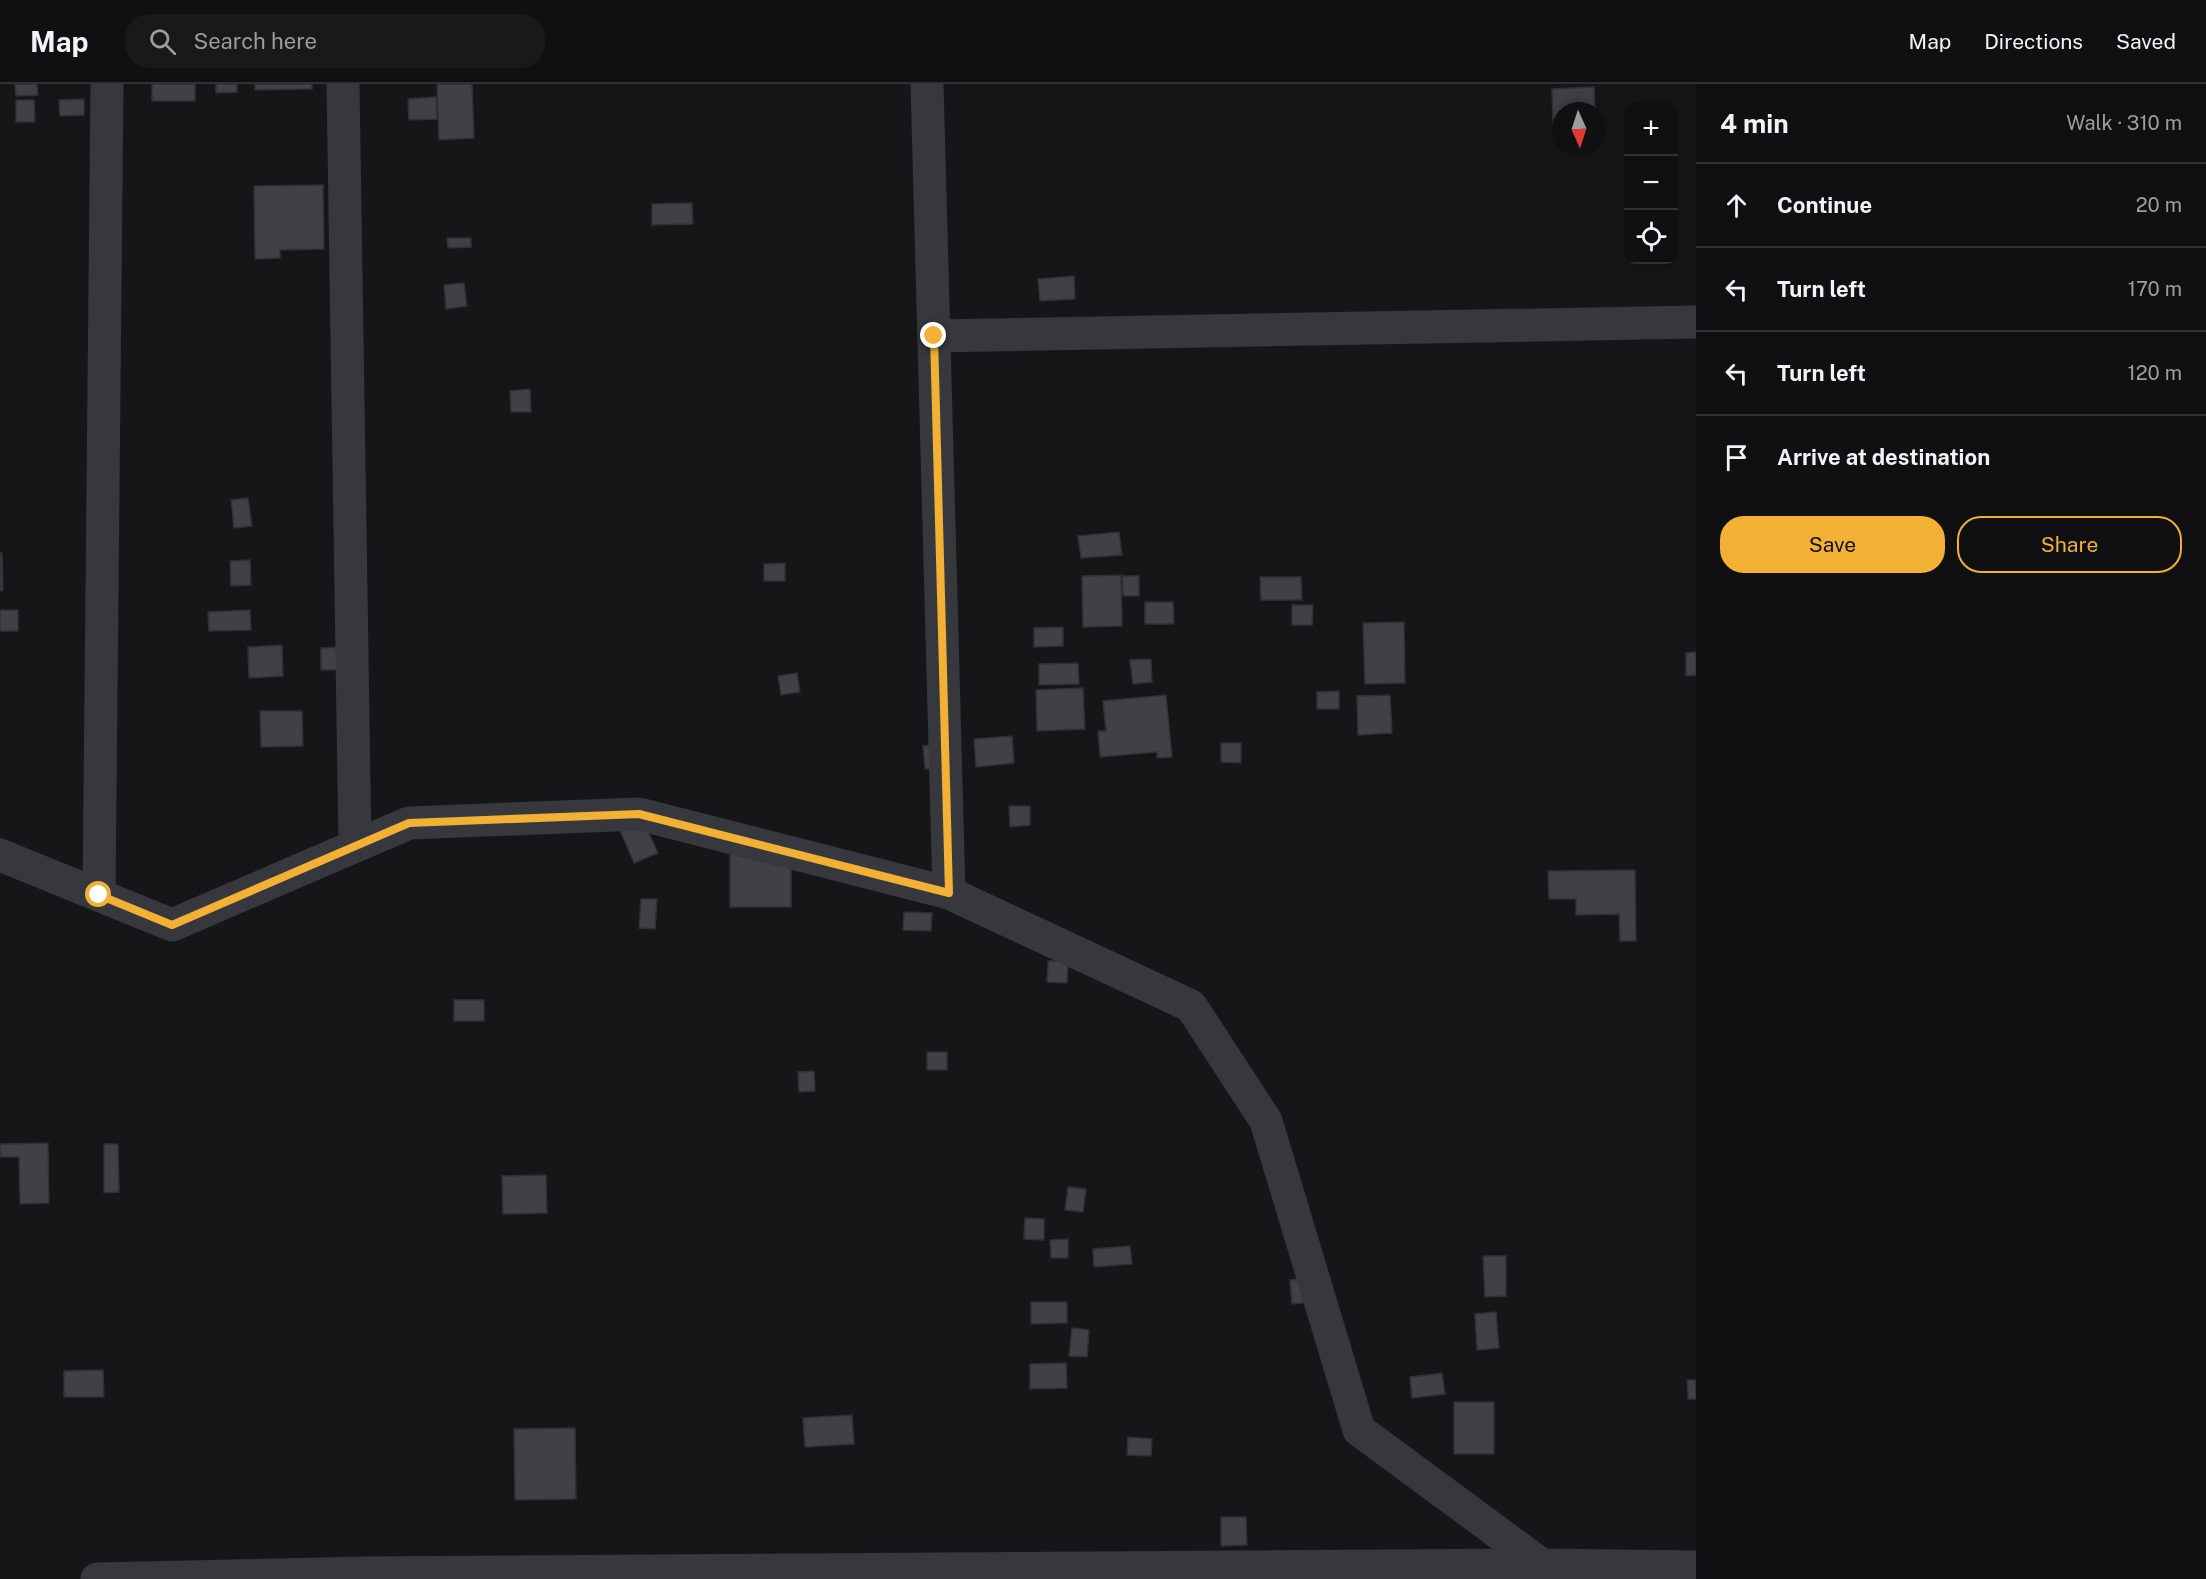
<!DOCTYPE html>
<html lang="en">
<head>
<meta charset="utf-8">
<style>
	body { margin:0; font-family:"Public Sans",sans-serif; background:#19191b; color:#f1f3f6 }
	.controls { position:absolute; right:18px; top:18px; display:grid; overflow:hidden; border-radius:12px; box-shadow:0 3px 9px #0003 }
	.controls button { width:54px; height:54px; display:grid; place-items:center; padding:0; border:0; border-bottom:2px solid #303032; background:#101012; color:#f1f3f6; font:30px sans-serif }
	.compass { position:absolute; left:1552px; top:18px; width:54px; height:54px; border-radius:50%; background:#101012; box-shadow:0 3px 9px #0003; rotate:177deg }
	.stop { position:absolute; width:18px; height:18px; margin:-14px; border:4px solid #f2b134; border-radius:50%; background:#fff }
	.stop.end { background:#f2b134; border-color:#fff; box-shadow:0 2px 6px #0008 }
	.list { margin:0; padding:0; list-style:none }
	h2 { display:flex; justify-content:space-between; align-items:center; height:78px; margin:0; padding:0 24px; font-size:26px }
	h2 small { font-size:20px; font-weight:400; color:#9c9d9f }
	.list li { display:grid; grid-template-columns:39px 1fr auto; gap:18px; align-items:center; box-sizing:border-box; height:84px; padding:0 24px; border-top:2px solid #303032 }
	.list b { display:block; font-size:22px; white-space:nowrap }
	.list em { font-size:20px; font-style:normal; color:#9c9d9f }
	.actions { display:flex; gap:12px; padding:18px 24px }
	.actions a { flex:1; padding:14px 0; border:2px solid #f2b134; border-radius:24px; text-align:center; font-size:21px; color:#f2b134 }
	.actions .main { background:#f2b134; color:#111 }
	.icon { flex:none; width:33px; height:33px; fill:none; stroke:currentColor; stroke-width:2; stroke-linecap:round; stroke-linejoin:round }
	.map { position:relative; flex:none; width:1696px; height:1495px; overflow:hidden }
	header { display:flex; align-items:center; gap:36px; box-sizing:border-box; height:84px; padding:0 30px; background:#101012; border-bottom:2px solid #303032 }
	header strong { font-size:28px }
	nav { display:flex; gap:33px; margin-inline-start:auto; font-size:21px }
	.search { width:420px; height:54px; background:#19191b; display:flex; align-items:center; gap:15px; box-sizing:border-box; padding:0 21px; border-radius:24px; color:#9c9d9f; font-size:22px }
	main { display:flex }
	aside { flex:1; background:#101012 }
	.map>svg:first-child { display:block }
	.building { fill:#404145; stroke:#303034; stroke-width:1.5 }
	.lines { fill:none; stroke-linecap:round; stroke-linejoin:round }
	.minor { stroke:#37383d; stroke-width:33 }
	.route { stroke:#f2b134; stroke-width:8 }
</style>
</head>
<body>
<header>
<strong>Map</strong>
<div class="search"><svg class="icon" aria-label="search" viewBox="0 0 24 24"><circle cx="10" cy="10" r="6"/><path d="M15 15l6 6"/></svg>Search here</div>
<nav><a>Map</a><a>Directions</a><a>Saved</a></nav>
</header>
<main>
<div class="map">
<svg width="1696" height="1495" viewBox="0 0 1696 1495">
	<rect width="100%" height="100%" fill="#161618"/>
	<!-- building -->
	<g class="building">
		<polygon points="15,0 37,0 38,11 16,12"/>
		<rect x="152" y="0" width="43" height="17"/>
		<polygon points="216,0 237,0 237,8 216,9"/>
		<polygon points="255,0 312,0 312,5 255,6"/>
		<polygon points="437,0 472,0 474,54 439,56"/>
		<polygon points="1594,3 1595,27 1561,27 1561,43 1553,43 1552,5"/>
		<polygon points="436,13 437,35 409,36 408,15"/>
		<polygon points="84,15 84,31 60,32 59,16"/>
		<polygon points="16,16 34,16 35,38 16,38"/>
		<polygon points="323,101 324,165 280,166 280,174 255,175 254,102"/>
		<polygon points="692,119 693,140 652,141 652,120"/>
		<polygon points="447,154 471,154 471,163 448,164"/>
		<polygon points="1074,192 1075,215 1040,217 1038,195"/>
		<polygon points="464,199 467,222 446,225 444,201"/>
		<polygon points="530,305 531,328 511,328 510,307"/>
		<polygon points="248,414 252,442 234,444 231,416"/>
		<polygon points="1119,448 1122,471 1081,474 1078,452"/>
		<polygon points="0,469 2,469 3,506 0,507"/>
		<polygon points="250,476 251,501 231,502 230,477"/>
		<polygon points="785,479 785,497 764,497 764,480"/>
		<polygon points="1121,491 1122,542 1083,543 1082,492"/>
		<polygon points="1122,492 1139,492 1139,512 1123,512"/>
		<polygon points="1260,493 1301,493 1302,516 1261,516"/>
		<polygon points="1145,518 1173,518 1174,540 1145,540"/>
		<polygon points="1292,521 1313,521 1312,541 1292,541"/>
		<rect x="0" y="526" width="18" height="21"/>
		<polygon points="250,526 251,546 209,547 208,528"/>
		<polygon points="1404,538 1405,599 1365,600 1363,539"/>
		<polygon points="1063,543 1063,562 1034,563 1034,544"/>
		<polygon points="282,561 283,592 249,594 248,563"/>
		<polygon points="342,563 343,586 321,586 321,564"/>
		<polygon points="1696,568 1696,591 1686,592 1686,569"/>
		<polygon points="1151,575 1152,598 1133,600 1130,576"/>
		<polygon points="1078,579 1079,600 1039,601 1039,580"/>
		<polygon points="797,589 800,608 781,611 778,592"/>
		<polygon points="1083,604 1085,645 1037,647 1036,606"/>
		<polygon points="1339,607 1339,625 1317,625 1317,608"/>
		<polygon points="1166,611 1172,673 1157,674 1157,668 1100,673 1098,647 1106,647 1103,617"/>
		<polygon points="1390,611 1392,649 1358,651 1357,612"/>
		<polygon points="260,627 302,627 303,662 261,663"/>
		<polygon points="1012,652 1014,679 976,683 974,655"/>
		<polygon points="1221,659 1241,659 1241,679 1221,678"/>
		<polygon points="948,660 950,683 925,685 923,662"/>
		<polygon points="1009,722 1030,722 1030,741 1010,743"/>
		<polygon points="642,734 658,769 634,779 619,744"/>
		<rect x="730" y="753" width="61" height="70"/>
		<polygon points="1635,786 1636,857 1620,857 1619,830 1576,831 1576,815 1549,815 1548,787"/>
		<polygon points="641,815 657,815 655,845 639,844"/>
		<polygon points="904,828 932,829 931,847 903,846"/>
		<polygon points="1048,877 1068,877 1067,899 1047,898"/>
		<rect x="454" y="916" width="30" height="21"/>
		<rect x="927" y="968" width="20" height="18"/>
		<polygon points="814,987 815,1007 799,1008 798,988"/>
		<polygon points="48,1059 49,1119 20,1120 19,1073 0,1073 0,1060"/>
		<polygon points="104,1060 118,1060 119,1108 104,1109"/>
		<polygon points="546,1091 547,1129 503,1130 502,1092"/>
		<polygon points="1068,1103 1086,1105 1083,1128 1065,1126"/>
		<polygon points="1025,1134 1044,1135 1044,1156 1024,1155"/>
		<polygon points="1068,1155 1068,1174 1051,1174 1050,1156"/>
		<polygon points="1130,1162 1132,1180 1094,1183 1093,1165"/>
		<polygon points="1483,1172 1506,1172 1506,1212 1485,1213"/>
		<polygon points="1309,1195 1312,1218 1292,1220 1290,1196"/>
		<polygon points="1031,1218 1067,1218 1067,1239 1031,1240"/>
		<polygon points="1496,1228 1499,1264 1477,1266 1475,1230"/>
		<polygon points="1072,1244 1089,1246 1087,1273 1069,1272"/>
		<polygon points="1066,1279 1067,1304 1030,1305 1030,1280"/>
		<polygon points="103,1286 104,1313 64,1313 64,1287"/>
		<polygon points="1442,1289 1445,1310 1412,1314 1410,1293"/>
		<polygon points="1687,1296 1696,1296 1696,1315 1688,1315"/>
		<rect x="1454" y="1318" width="40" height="52"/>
		<polygon points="852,1331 854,1360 805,1363 803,1334"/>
		<polygon points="575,1344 576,1415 515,1416 514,1345"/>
		<polygon points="1128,1353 1152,1355 1151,1372 1127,1371"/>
		<polygon points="1221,1433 1246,1433 1247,1461 1221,1462"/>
	</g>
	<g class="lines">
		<!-- minor -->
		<g class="minor">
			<polyline points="343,0 355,762"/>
			<polyline points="927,0 949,809"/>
			<polyline points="934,252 1696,238"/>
			<polyline points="0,771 172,841 409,739 639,730 949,809 1191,922 1266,1037 1359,1346 1561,1495"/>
			<polyline points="99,811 107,0"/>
			<polyline points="97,1495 362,1489 1544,1481 1696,1483"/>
		</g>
	</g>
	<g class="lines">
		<!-- route -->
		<polyline class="route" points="99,811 172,841 409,739 639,730 949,809 934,252"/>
	</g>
</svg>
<div class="controls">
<button>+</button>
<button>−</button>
<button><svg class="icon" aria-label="locate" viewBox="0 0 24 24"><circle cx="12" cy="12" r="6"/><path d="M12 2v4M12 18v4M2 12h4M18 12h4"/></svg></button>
</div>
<svg class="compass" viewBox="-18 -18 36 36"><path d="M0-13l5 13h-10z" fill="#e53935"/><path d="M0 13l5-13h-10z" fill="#9c9d9f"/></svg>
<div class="stop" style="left:99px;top:811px"></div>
<div class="stop end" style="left:934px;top:252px"></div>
</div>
<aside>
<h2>4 min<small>Walk · 310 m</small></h2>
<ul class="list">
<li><svg class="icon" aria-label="ahead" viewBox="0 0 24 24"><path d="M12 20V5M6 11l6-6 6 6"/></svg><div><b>Continue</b></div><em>20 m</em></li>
<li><svg class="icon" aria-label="left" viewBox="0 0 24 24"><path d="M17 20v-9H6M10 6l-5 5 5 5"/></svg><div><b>Turn left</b></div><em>170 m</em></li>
<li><svg class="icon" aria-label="left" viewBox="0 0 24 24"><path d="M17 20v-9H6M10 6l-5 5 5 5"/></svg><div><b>Turn left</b></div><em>120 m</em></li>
<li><svg class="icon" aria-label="arrive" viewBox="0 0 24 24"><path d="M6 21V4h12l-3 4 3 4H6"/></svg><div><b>Arrive at destination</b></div></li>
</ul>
<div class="actions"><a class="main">Save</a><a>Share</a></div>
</aside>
</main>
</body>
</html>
